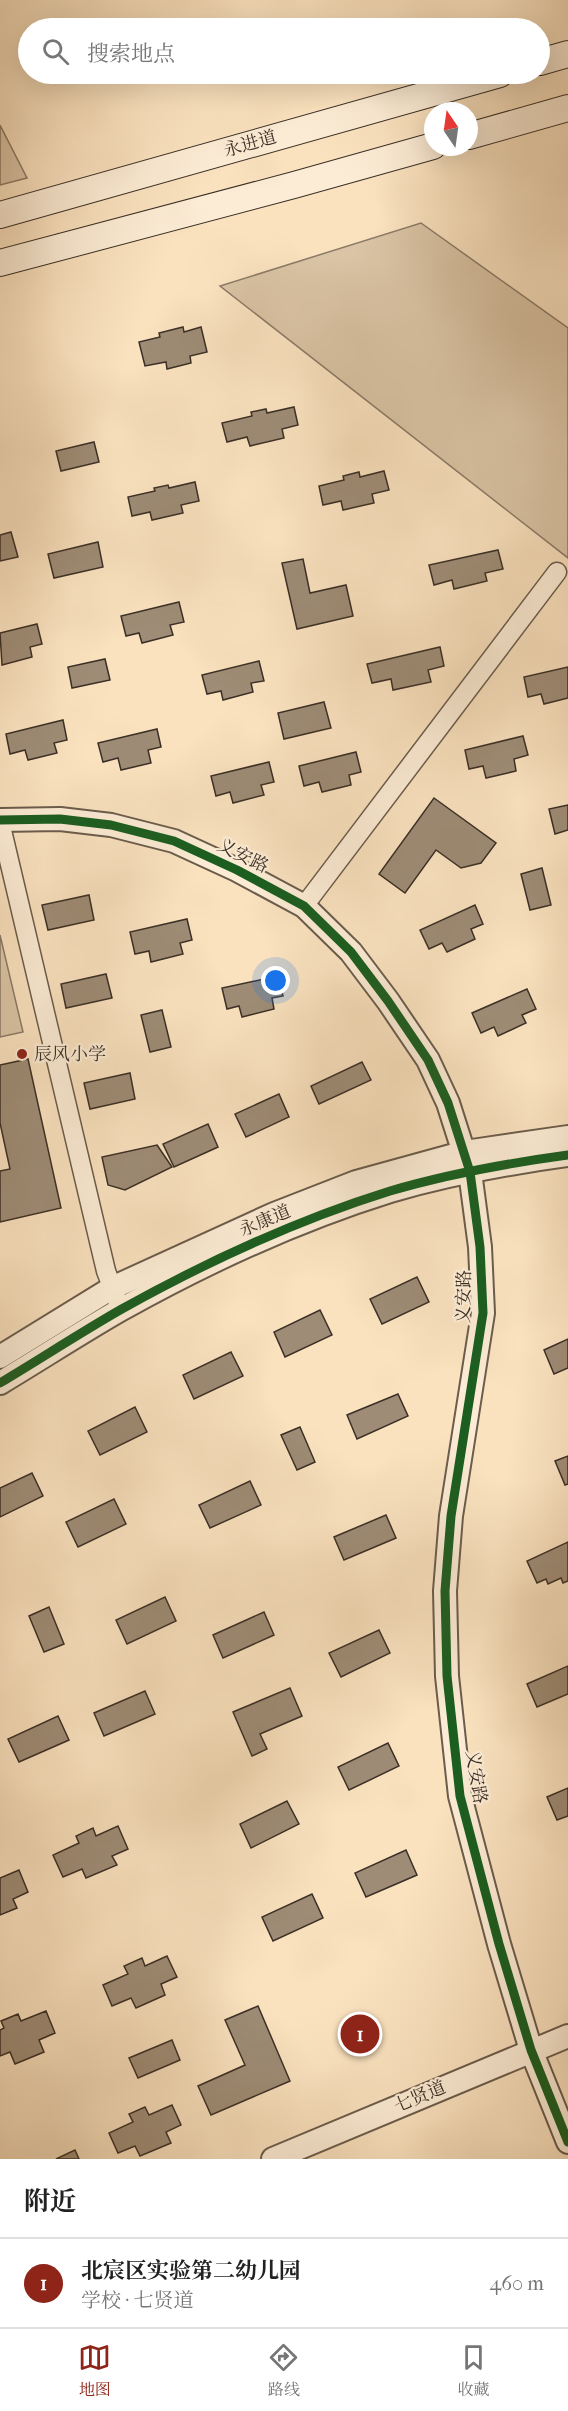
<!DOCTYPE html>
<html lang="zh">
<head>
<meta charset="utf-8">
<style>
	body { margin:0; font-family:"IM FELL French Canon","Noto Serif SC",serif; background:#f2f2f2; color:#222 }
	.compass { position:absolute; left:424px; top:102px; width:54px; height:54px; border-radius:50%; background:#fff; box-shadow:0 6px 24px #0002; rotate:347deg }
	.you { position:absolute; left:276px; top:981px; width:21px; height:21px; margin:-15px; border:4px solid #fff; border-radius:50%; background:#1a73e8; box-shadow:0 0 0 9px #1a73e833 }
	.badge { display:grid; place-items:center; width:39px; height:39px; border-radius:50%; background:#8f2418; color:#fff; font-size:20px; font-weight:700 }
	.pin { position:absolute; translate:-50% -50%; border:3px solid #fff; box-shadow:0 2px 6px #0006 }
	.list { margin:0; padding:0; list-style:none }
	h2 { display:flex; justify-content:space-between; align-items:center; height:78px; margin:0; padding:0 24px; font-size:26px }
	h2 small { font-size:20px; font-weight:400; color:#767676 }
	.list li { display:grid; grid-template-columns:39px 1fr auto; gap:18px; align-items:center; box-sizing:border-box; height:90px; padding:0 24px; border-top:2px solid #e0e0e0 }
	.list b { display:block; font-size:22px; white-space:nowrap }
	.list p { margin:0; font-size:20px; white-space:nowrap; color:#767676 }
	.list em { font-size:20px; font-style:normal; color:#767676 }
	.icon { flex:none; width:33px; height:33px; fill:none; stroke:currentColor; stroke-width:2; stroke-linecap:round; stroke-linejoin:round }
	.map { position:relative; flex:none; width:568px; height:2159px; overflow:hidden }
	.search { position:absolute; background:#fff; box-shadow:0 6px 24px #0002; left:18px; right:18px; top:18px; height:66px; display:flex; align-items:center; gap:15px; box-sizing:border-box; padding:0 21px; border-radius:33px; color:#767676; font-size:22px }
	.sheet { height:168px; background:#fff }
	nav { display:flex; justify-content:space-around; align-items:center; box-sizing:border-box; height:84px; border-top:2px solid #e0e0e0; background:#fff; font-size:16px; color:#767676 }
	nav a { display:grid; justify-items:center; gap:3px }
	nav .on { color:#8f2418 }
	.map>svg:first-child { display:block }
	.green { fill:#dac4a5; stroke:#8a7a66; stroke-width:1.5 }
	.building { fill:#9e8c76; stroke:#3b2f26; stroke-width:1.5 }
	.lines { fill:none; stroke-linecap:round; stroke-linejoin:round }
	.minor-casing { stroke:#6b5c4c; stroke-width:21 }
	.tertiary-casing { stroke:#6b5c4c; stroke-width:26 }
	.secondary-casing { stroke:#3b2f26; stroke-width:28 }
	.minor { stroke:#fcecd5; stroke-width:18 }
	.tertiary { stroke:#fcecd5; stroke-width:22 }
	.secondary { stroke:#fcecd5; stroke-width:26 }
	.cycleway-casing { stroke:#fcecd5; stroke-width:13 }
	.cycleway { stroke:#1b5e20; stroke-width:9 }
	.poi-dot { fill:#8f2418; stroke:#fcecd5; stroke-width:2 }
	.labels { text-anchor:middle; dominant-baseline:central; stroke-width:4.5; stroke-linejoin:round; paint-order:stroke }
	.street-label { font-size:18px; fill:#3b2f26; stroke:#fcecd5 }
	.poi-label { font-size:18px; fill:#3b2f26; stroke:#fcecd5; text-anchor:start }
</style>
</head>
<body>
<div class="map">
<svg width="568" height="2159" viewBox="0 0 568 2159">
	<rect width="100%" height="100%" fill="#fae2bf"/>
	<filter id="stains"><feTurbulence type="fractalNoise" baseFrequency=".00333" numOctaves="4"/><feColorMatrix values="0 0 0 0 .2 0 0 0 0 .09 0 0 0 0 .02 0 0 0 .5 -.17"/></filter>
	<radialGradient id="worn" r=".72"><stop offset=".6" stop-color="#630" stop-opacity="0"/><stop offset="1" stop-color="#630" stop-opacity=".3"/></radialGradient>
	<!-- green -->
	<g class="green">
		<polygon points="0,125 27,178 0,185"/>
		<polygon points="421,223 568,328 568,558 220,286"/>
		<polygon points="0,935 23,1032 0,1037"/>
	</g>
	<!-- building -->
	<g class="building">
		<polygon points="183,327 184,332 201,327 207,352 190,356 191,363 167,369 166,362 145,366 139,342 160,337 159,333"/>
		<polygon points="294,407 298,425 282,429 284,438 250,446 247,437 227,442 222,423 252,416 251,412 266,409 267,413"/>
		<polygon points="94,442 99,462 61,471 56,451"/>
		<polygon points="384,471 389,490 372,494 374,503 343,510 341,501 323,505 319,486 344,480 343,476 359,472 360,477"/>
		<polygon points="195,482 199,501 181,505 183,513 152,520 150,512 132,516 128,497 155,491 154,488 168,485 169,488"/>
		<polygon points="11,532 18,557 0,561 0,535"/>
		<polygon points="98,542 103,567 54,578 48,554"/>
		<polygon points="498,550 503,569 485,573 487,581 454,589 452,580 434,585 429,565"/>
		<polygon points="303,559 310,593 346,585 353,616 297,629 282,563"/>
		<polygon points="179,602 184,622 170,625 173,635 142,643 139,633 126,636 121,616"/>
		<polygon points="37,624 42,644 30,647 32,657 2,665 0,633"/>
		<polygon points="440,647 444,666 428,670 431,682 393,690 391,679 372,683 367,664"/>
		<polygon points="105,659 110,680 72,688 68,667"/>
		<polygon points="259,661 264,681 251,683 253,692 223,700 221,691 207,694 202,675"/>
		<polygon points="568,667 568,698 544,704 541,694 528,697 524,677"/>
		<polygon points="324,702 331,728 284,739 278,713"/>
		<polygon points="63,720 67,740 54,743 57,753 28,760 25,750 10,754 6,734"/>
		<polygon points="157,729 161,747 148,750 151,763 121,770 118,758 103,762 98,743"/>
		<polygon points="523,736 528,755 514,759 516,771 486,778 483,766 469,769 465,750"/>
		<polygon points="356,752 361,772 349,775 351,785 322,792 319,782 304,786 299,766"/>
		<polygon points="269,762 274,782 261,785 264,795 233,803 230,792 216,796 211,776"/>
		<polygon points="434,798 496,843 481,863 461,868 436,850 405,893 379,874"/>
		<polygon points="568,805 568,830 555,834 549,809"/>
		<polygon points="542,868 551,905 530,910 521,874"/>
		<polygon points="89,895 94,920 48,930 42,905"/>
		<polygon points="475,905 483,924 471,929 475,939 447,952 442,943 429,949 420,930"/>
		<polygon points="187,919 192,940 180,943 183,954 151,962 149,951 135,954 130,932"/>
		<polygon points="106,974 112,998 66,1008 61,984"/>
		<polygon points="278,976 283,996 272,998 274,1009 242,1017 239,1006 227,1009 222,988"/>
		<polygon points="527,989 536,1009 522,1015 526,1023 498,1036 494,1027 481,1033 472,1013"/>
		<polygon points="162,1010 171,1047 150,1052 141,1015"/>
		<polygon points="28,1059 61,1208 0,1222 0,1171 10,1169 0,1123 0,1065"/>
		<polygon points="362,1062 371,1080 319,1104 311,1086"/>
		<polygon points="130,1073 135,1099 90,1109 84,1083"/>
		<polygon points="279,1094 289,1117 246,1137 235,1114"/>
		<polygon points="208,1124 218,1147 174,1167 163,1144"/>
		<polygon points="157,1145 172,1167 125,1190 108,1185 102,1157"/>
		<polygon points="417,1277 429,1302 382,1324 370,1299"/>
		<polygon points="320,1310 332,1335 285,1357 274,1332"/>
		<polygon points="568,1339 568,1368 554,1374 544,1350"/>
		<polygon points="231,1352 243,1376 194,1399 183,1375"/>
		<polygon points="398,1394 408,1416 357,1439 347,1415"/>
		<polygon points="135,1407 147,1432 100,1455 88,1431"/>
		<polygon points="300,1427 315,1462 297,1470 281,1435"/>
		<polygon points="568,1456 568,1484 565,1485 555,1461"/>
		<polygon points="32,1473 43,1496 0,1517 0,1488"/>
		<polygon points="250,1481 261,1505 210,1528 199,1505"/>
		<polygon points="114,1499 126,1524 78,1547 66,1522"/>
		<polygon points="386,1515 396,1538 344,1560 334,1537"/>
		<polygon points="568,1542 568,1581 563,1583 561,1578 548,1584 546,1579 537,1583 527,1561"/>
		<polygon points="165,1597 176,1621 127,1644 116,1620"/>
		<polygon points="49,1607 64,1644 44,1652 29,1616"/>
		<polygon points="264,1612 274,1635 223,1658 213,1635"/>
		<polygon points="379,1630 390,1653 341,1677 329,1653"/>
		<polygon points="568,1666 568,1694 537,1707 527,1684"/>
		<polygon points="290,1688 302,1716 260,1734 267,1749 252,1756 233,1712"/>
		<polygon points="145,1691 155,1714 104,1736 94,1713"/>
		<polygon points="58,1716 69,1740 19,1762 8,1739"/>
		<polygon points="388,1743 399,1766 349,1790 338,1767"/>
		<polygon points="568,1788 568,1816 557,1820 547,1797"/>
		<polygon points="287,1801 299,1824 251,1848 240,1824"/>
		<polygon points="118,1826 128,1849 112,1856 117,1865 86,1878 82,1869 63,1877 53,1855 79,1843 76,1836 93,1828 96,1836"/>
		<polygon points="406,1850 417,1875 366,1897 355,1873"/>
		<polygon points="19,1870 28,1892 13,1899 17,1908 0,1915 0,1878"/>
		<polygon points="312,1894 323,1918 273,1941 262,1917"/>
		<polygon points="167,1956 177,1977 161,1984 165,1995 136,2008 131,1998 112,2006 103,1985 128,1974 124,1966 142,1958 145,1966"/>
		<polygon points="258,2006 290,2081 211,2115 198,2086 245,2065 225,2020"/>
		<polygon points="46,2011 55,2033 39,2040 44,2052 15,2064 10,2052 0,2056 0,2030 4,2028 1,2021 18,2014 21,2021"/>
		<polygon points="172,2040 180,2060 138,2078 129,2058"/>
		<polygon points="172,2105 181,2125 166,2132 171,2143 140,2156 135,2146 118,2153 109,2133 133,2122 129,2114 145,2107 149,2115"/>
		<polygon points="75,2150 79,2159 56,2159"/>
	</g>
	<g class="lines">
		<!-- minor casing -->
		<g class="minor-casing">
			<g id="minor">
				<polyline points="0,822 106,1271 117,1300"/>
				<polyline points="304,906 557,572"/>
			</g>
		</g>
		<!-- tertiary casing -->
		<g class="tertiary-casing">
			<g id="tertiary">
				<polyline points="0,820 60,819 111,825 174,841 237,870 304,906 351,952 388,1001 428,1060 448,1103 470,1172 480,1247 483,1313 451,1516 445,1591 447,1676 460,1796 499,1944 531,2050 568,2142"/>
				<polyline points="0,1357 112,1288 274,1214 356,1182 465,1152 568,1137"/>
				<path d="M 0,1383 C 40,1359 80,1333 120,1310 C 206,1262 297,1220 390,1191 C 448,1174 509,1163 568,1155"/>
				<polyline points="273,2159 568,2036"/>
			</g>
		</g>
		<!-- secondary casing -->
		<g class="secondary-casing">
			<g id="secondary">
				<polyline points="540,62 568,54"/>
				<polyline points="469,136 568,108"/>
				<polyline points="0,215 500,74"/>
				<polyline points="0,263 294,185 433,146"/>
			</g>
		</g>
		<!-- minor -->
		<use href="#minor" class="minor"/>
		<!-- tertiary -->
		<use href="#tertiary" class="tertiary"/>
		<!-- secondary -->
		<use href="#secondary" class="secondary"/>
		<!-- cycleway casing -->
		<g class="cycleway-casing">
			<g id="cycleway">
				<polyline points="0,820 60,819 111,825 174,841 237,870 304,906 351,952 388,1001 428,1060 448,1103 470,1172 480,1247 483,1313 451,1516 445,1591 447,1676 460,1796 499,1944 531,2050 568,2142"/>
				<path d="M 0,1383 C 40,1359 80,1333 120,1310 C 206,1262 297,1220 390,1191 C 448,1174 509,1163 568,1155"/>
			</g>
		</g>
		<!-- cycleway -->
		<use href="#cycleway" class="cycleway"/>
	</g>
	<!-- markers -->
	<circle class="poi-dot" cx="22" cy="1054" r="6"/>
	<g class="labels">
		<!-- street labels -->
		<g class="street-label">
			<text transform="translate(250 144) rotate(-16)">永进道</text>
			<text transform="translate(243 856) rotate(26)">义安路</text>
			<text transform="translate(265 1221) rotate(-23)">永康道</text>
			<text transform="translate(464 1297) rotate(-89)">义安路</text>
			<text transform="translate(476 1777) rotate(81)">义安路</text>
			<text transform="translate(420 2097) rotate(-23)">七贤道</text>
		</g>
		<!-- poi labels -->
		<g class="poi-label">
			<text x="34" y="1054">辰风小学</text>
		</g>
	</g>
	<rect width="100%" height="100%" filter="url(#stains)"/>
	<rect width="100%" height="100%" fill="url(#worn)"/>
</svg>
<svg class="compass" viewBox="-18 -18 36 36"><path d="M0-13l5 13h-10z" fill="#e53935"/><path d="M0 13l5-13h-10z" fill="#767676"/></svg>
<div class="you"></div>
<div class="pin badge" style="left:360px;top:2034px">1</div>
<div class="search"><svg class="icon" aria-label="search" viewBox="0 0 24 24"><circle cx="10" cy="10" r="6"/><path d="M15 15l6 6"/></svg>搜索地点</div>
</div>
<section class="sheet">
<h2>附近<small></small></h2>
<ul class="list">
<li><span class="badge">1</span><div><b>北宸区实验第二幼儿园</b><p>学校 · 七贤道</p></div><em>460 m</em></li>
</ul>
</section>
<nav>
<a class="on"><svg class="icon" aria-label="map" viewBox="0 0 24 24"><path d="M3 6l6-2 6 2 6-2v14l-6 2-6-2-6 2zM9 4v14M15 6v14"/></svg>地图</a>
<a><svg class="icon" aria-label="directions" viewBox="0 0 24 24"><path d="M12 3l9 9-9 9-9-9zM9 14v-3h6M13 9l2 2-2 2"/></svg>路线</a>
<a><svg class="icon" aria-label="saved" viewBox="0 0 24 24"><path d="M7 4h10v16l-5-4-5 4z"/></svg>收藏</a>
</nav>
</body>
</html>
